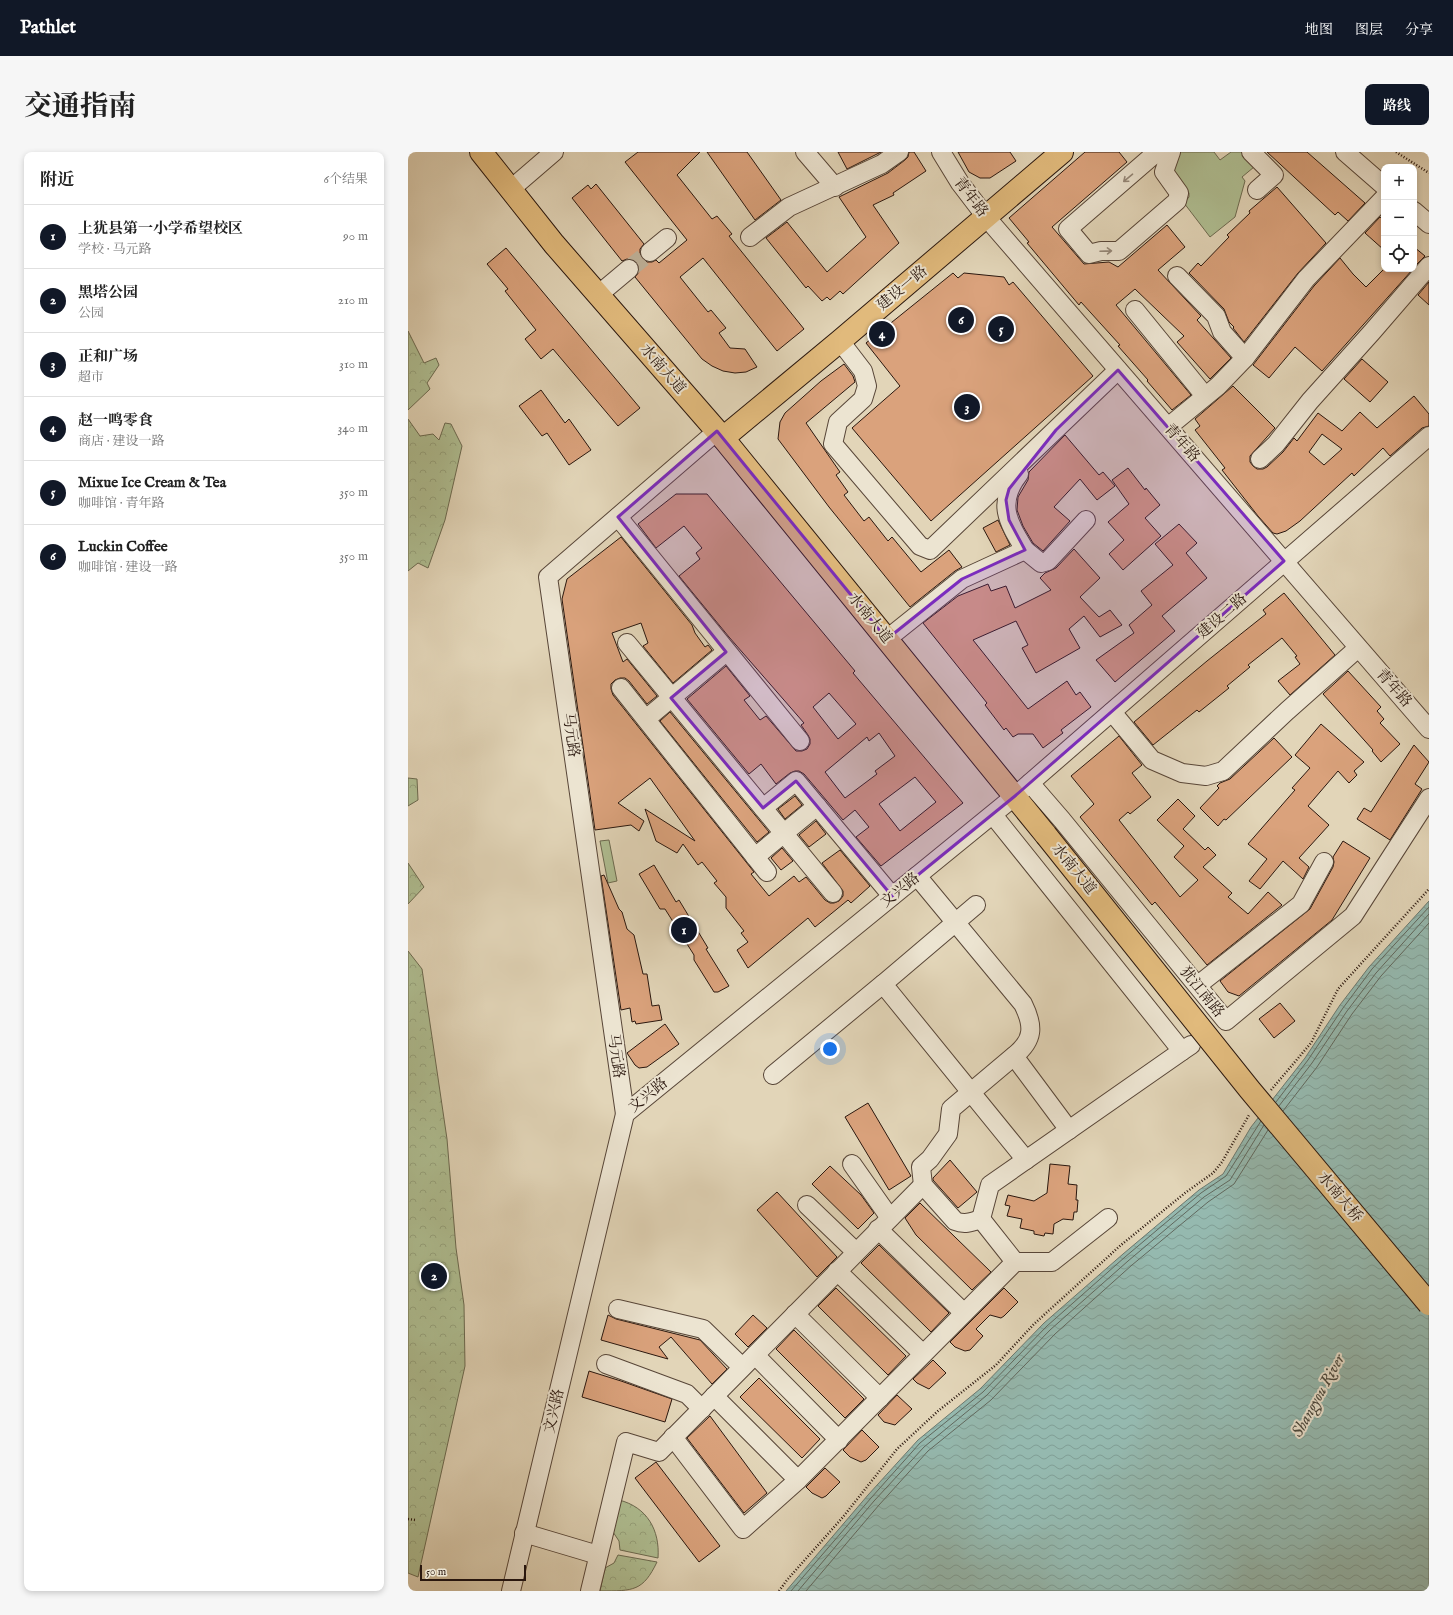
<!DOCTYPE html>
<html lang="zh">
<head>
<meta charset="utf-8">
<style>
	body { margin:0; font-family:"IM FELL English","Noto Serif SC",serif; background:#f6f6f6; color:#222 }
	.controls { position:absolute; right:12px; top:12px; display:grid; overflow:hidden; border-radius:8px; box-shadow:0 2px 6px #0003 }
	.controls button { width:36px; height:36px; display:grid; place-items:center; padding:0; border:0; border-bottom:1px solid #e0e0e0; background:#fff; color:#222; font:20px sans-serif }
	.scale { position:absolute; left:12px; bottom:10px; width:106px; box-sizing:border-box; padding-left:4px; border:2px solid #2a170e; border-top:0; font-size:11px; line-height:14px; white-space:nowrap; color:#2a170e; -webkit-text-stroke:3px #ece4d1; paint-order:stroke }
	.you { position:absolute; left:422px; top:897px; width:14px; height:14px; margin:-10px; border:3px solid #fff; border-radius:50%; background:#1a73e8; box-shadow:0 0 0 6px #1a73e833 }
	.badge { display:grid; place-items:center; width:26px; height:26px; border-radius:50%; background:#111827; color:#fff; font-size:13px; font-weight:700 }
	.pin { position:absolute; translate:-50% -50%; border:2px solid #fff; box-shadow:0 1px 4px #0006 }
	.list { margin:0; padding:0; list-style:none }
	h2 { display:flex; justify-content:space-between; align-items:center; height:52px; margin:0; padding:0 16px; font-size:17px }
	h2 small { font-size:13px; font-weight:400; color:#767676 }
	.list li { display:grid; grid-template-columns:26px 1fr auto; gap:12px; align-items:center; box-sizing:border-box; height:64px; padding:0 16px; border-top:1px solid #e0e0e0 }
	.list b { display:block; font-size:15px; white-space:nowrap }
	.list p { margin:0; font-size:13px; white-space:nowrap; color:#767676 }
	.list em { font-size:13px; font-style:normal; color:#767676 }
	.icon { flex:none; width:22px; height:22px; fill:none; stroke:currentColor; stroke-width:2; stroke-linecap:round; stroke-linejoin:round }
	.map { position:relative; flex:none; width:1021px; height:1439px; overflow:hidden; border-radius:8px }
	header { display:flex; align-items:center; gap:24px; box-sizing:border-box; height:56px; padding:0 20px; background:#111827; color:#fff }
	header strong { font-size:19px }
	nav { display:flex; gap:22px; margin-inline-start:auto; font-size:14px }
	.intro { display:flex; align-items:center; justify-content:space-between; box-sizing:border-box; height:96px; padding:0 24px }
	h1 { margin:0; font-size:28px }
	.button { padding:10px 18px; border-radius:8px; background:#111827; color:#fff; font-size:14px; font-weight:700 }
	main { display:flex; gap:24px; padding:0 24px }
	aside { flex:1; background:#fff; border-radius:8px; box-shadow:0 2px 6px #0003 }
	.map>svg:first-child { display:block }
	.grass { fill:#afbe92; stroke:#6c6a50 }
	.forest { fill:url(#forest-crowns); stroke:#6c6a50 }
	.water { fill:url(#water-waves); stroke:#6a786f }
	.lines { fill:none; stroke-linecap:round; stroke-linejoin:round }
	.shore { stroke:#60685e; stroke-width:1 }
	.building { fill:#daa27c; stroke:#2a170e; fill-rule:evenodd }
	.minor-tunnel { stroke:#bdaf96; stroke-width:18; stroke-dasharray:18 9; stroke-linecap:butt }
	.minor-casing { stroke:#584638; stroke-width:20 }
	.major-casing { stroke:#2a170e; stroke-width:24 }
	.path { stroke:#2a170e; stroke-width:2.5; stroke-dasharray:1 2; stroke-linecap:butt }
	.minor { stroke:#ece4d1; stroke-width:18 }
	.major { stroke:#e1ba7c; stroke-width:22 }
	.major-bridge-casing { stroke:#2a170e; stroke-width:24; stroke-linecap:butt }
	.major-bridge { stroke:#e1ba7c; stroke-width:22 }
	.oneway { stroke:#958879 }
	.marked { fill:#7b2cbf; fill-opacity:0.2; stroke:#7b2cbf; stroke-width:3; stroke-linejoin:round }
	.labels { text-anchor:middle; dominant-baseline:central; stroke-width:4; stroke-linejoin:round; paint-order:stroke }
	.street-label { font-size:15px; fill:#2a170e; stroke:#ece4d1 }
	.water-label { font-size:16px; font-style:italic; fill:#4a483e; stroke:#ece4d1 }
</style>
</head>
<body>
<header>
<strong>Pathlet</strong>
<nav><a>地图</a><a>图层</a><a>分享</a></nav>
</header>
<div class="intro"><h1>交通指南</h1><a class="button">路线</a></div>
<main>
<aside>
<h2>附近<small>6个结果</small></h2>
<ul class="list">
<li><span class="badge">1</span><div><b>上犹县第一小学希望校区</b><p>学校 · 马元路</p></div><em>90 m</em></li>
<li><span class="badge">2</span><div><b>黑塔公园</b><p>公园</p></div><em>210 m</em></li>
<li><span class="badge">3</span><div><b>正和广场</b><p>超市</p></div><em>310 m</em></li>
<li><span class="badge">4</span><div><b>赵一鸣零食</b><p>商店 · 建设一路</p></div><em>340 m</em></li>
<li><span class="badge">5</span><div><b>Mixue Ice Cream &amp; Tea</b><p>咖啡馆 · 青年路</p></div><em>350 m</em></li>
<li><span class="badge">6</span><div><b>Luckin Coffee</b><p>咖啡馆 · 建设一路</p></div><em>350 m</em></li>
</ul>
</aside>
<div class="map">
<svg width="1021" height="1439" viewBox="0 0 1021 1439">
	<defs>
		<pattern id="forest-crowns" width="20" height="18" patternUnits="userSpaceOnUse"><rect width="20" height="18" fill="#afbe92"/><path d="M2 6a3 3 0 1 1 6 0M12 15a3 3 0 1 1 6 0" fill="none" stroke="#97a37d"/></pattern>
		<pattern id="water-waves" width="16" height="10" patternUnits="userSpaceOnUse"><rect width="16" height="10" fill="#95b9af"/><path d="M0 5q4-4 8 0t8 0" fill="none" stroke="#819e95"/></pattern>
	</defs>
	<rect width="100%" height="100%" fill="#e2d5b8"/>
	<filter id="stains"><feTurbulence type="fractalNoise" baseFrequency=".005" numOctaves="4"/><feColorMatrix values="0 0 0 0 .2 0 0 0 0 .09 0 0 0 0 .02 0 0 0 .5 -.17"/></filter>
	<radialGradient id="worn" r=".72"><stop offset=".6" stop-color="#630" stop-opacity="0"/><stop offset="1" stop-color="#630" stop-opacity=".3"/></radialGradient>
	<!-- grass -->
	<g class="grass">
		<polygon points="768,0 806,0 812,8 823,0 836,0 846,15 834,25 837,29 827,65 802,85 776,51 781,45 781,41 763,17"/>
		<polygon points="201,688 209,729 200,731 192,689"/>
	</g>
	<!-- forest -->
	<g class="forest">
		<polygon points="0,179 16,211 28,206 31,213 19,231 22,237 0,258"/>
		<polygon points="0,267 12,284 25,282 31,288 37,271 43,272 54,294 37,368 20,416 10,411 0,419"/>
		<polygon points="0,626 9,627 10,648 0,654"/>
		<polygon points="0,711 16,735 0,752"/>
		<polygon points="0,799 14,817 39,987 48,1096 56,1153 57,1214 10,1425 0,1421"/>
		<path d="M 211,1348 C 239,1355 252,1378 250,1406 L 212,1398 L 211,1389 L 205,1380 Z"/>
		<path d="M 210,1403 L 249,1410 C 235,1439 226,1439 192,1439 L 197,1416 L 206,1411 Z"/>
	</g>
	<!-- water -->
	<polygon class="water" points="1021,749 1021,1439 378,1439 460,1343 510,1288 572,1237 636,1171 715,1102 791,1038 815,1022 843,975 897,906 932,853 961,815"/>
	<g class="lines">
		<!-- shore -->
		<g class="shore">
			<polyline points="868,950 900,908 935,856 964,817 1021,755"/>
			<polyline points="871,954 904,911 939,859 968,821 1021,762"/>
			<polyline points="875,959 909,915 944,862 973,824 1021,771"/>
			<polyline points="383,1439 463,1346 512,1291 575,1240 639,1174 717,1105 793,1041 818,1024 853,969"/>
			<polyline points="390,1439 466,1349 516,1295 578,1244 642,1178 720,1109 796,1045 822,1028 856,973"/>
			<polyline points="398,1439 471,1353 520,1299 583,1248 647,1182 724,1113 800,1050 826,1032 860,978"/>
		</g>
	</g>
	<!-- building -->
	<g class="building">
		<polygon points="230,0 292,0 269,23 304,67 309,64 324,82 321,84 396,177 369,199 295,106 272,125 300,160 303,158 318,176 311,181 322,196 337,197 349,215 338,220 327,221 315,219 304,214 294,207 227,125 231,120 231,116 229,111 224,107 219,107 214,109 164,46 180,33 183,37 188,32 236,92 232,97 232,101 234,106 239,110 244,110 248,108 251,111 279,88 217,10"/>
		<polygon points="299,0 339,0 373,48 347,68"/>
		<polygon points="430,0 473,0 439,17"/>
		<polygon points="501,0 506,0 518,19 485,41 486,43 465,53 491,91 435,142 432,139 422,148 419,145 414,149 400,134 398,136 358,86 379,70 419,120 458,85 431,45 480,21 497,8 500,5"/>
		<polygon points="550,0 602,0 608,9 582,26 572,26 561,20"/>
		<polygon points="677,0 711,0 719,10 644,75 676,112 701,110 710,115 759,73 777,95 750,118 793,164 789,168 823,206 802,227 769,190 776,184 727,137 708,153 783,243 764,258 739,229 740,228 710,194 712,193 673,150 671,153 619,91 621,90 601,66"/>
		<polygon points="859,0 899,0 957,51 940,69 930,60 927,63"/>
		<polygon points="869,35 918,91 890,121 836,190 825,176 826,175 821,170 816,157 781,121 790,111 793,114 821,85 819,83 842,61 841,59"/>
		<polygon points="972,65 976,68 976,98 957,81"/>
		<polygon points="1006,95 1017,104 1006,115"/>
		<polygon points="98,96 232,256 210,274 145,197 133,207 117,187 128,178 97,139 100,137 79,112"/>
		<polygon points="932,106 945,122 958,135 976,117 1005,117 914,219 887,195 861,226 845,213 906,134"/>
		<polygon points="545,121 550,126 556,121 596,125 601,133 605,130 685,224 523,369 444,276 492,234 458,191"/>
		<polygon points="1021,130 1021,153 1010,143"/>
		<polygon points="954,207 980,230 962,250 936,227"/>
		<polygon points="436,212 445,224 447,230 398,271 432,320 428,323 440,340 436,343 456,369 461,365 480,389 484,385 513,420 541,398 554,415 547,419 502,455 421,355 370,287 372,270 377,261 413,229"/>
		<path d="M 825,234 L 867,276 L 842,304 L 842,310 L 845,314 L 849,317 L 855,317 L 859,315 L 875,300 L 886,286 L 889,289 L 910,261 L 934,279 L 952,260 L 969,276 L 1006,244 L 1021,262 L 1021,274 L 1014,276 L 982,304 L 975,296 L 946,324 L 944,321 L 892,369 L 878,379 L 869,382 L 865,381 L 850,364 L 814,318 L 817,316 L 787,278 L 792,274 L 787,267 ZM 914,282 L 934,297 L 916,313 L 901,300 Z"/>
		<polygon points="133,238 157,271 161,267 183,298 161,313 139,281 134,284 111,254"/>
		<polygon points="657,283 691,323 695,320 707,334 689,348 672,327 646,355 662,369 635,399 625,391 615,374 609,358 610,345 620,328 621,320"/>
		<polygon points="720,316 737,338 738,336 752,353 737,366 753,384 715,418 701,402 716,388 700,370 721,352 704,328"/>
		<path d="M 268,342 L 299,342 L 447,519 L 445,521 L 555,651 L 473,714 L 448,685 L 461,675 L 447,658 L 435,668 L 396,622 L 391,619 L 387,619 L 382,621 L 368,632 L 353,612 L 341,622 L 279,547 L 318,514 L 342,544 L 336,548 L 352,568 L 358,564 L 388,599 L 394,599 L 399,597 L 402,592 L 402,587 L 400,583 L 393,573 L 396,571 L 321,485 L 271,424 L 292,407 L 288,401 L 294,396 L 276,374 L 248,396 L 230,372 ZM 421,541 L 448,572 L 430,587 L 405,555 ZM 471,581 L 487,604 L 467,619 L 469,622 L 437,646 L 417,620 L 459,585 L 461,589 ZM 507,625 L 528,650 L 492,679 L 471,652 Z"/>
		<polygon points="590,368 602,393 588,400 575,376"/>
		<polygon points="771,372 789,391 778,401 799,426 754,464 767,479 707,530 688,508 726,481 721,473 744,453 733,439 765,413 747,392"/>
		<polygon points="213,385 284,473 287,481 297,495 300,493 304,498 265,531 235,494 240,491 233,471 204,481 215,510 219,507 249,544 239,552 221,529 217,526 212,526 207,528 203,532 203,537 205,543 346,720 343,722 361,744 386,724 391,730 398,725 417,748 422,751 426,751 431,749 435,744 435,739 414,711 432,698 462,734 443,751 440,748 407,775 400,766 340,816 329,798 340,790 333,781 336,779 318,756 318,745 306,731 309,729 294,710 290,713 275,692 269,701 248,689 237,657 287,689 242,626 210,651 236,669 231,679 223,673 187,678 154,447 159,427"/>
		<polygon points="666,397 692,426 672,445 691,465 702,458 714,473 692,485 676,464 661,477 672,496 628,521 614,496 620,493 608,469 565,488 620,557 659,529 668,543 672,540 683,555 653,578 655,581 635,596 625,582 610,582 605,585 598,576 596,578 577,553 579,551 515,471 550,444 580,432 583,439 598,434 607,456 643,438 632,426 637,421 648,416"/>
		<polygon points="876,441 927,503 882,543 870,529 892,512 887,505 889,504 874,486 840,513 842,515 819,534 821,536 791,560 789,558 745,593 726,570 799,509 858,462 855,458"/>
		<polygon points="940,519 973,555 969,559 976,567 972,571 992,592 973,610 964,599 965,598 915,542"/>
		<polygon points="262,560 361,680 349,690 252,569"/>
		<polygon points="913,572 956,610 946,619 949,623 941,631 930,619 900,654 921,673 891,706 901,715 895,727 875,709 852,737 841,729 859,707 840,692 887,638 884,636 902,616 887,603"/>
		<polygon points="711,584 734,613 724,621 743,645 722,662 720,660 711,668 772,745 790,728 766,705 776,694 749,668 770,647 787,664 775,677 797,698 800,695 808,703 795,715 824,741 820,745 840,762 860,740 874,753 799,813 747,750 744,753 672,665 686,652 663,624"/>
		<polygon points="866,586 884,605 818,668 816,667 810,674 792,656 811,636 809,634 812,631 822,627"/>
		<polygon points="1006,593 1021,610 1007,632 1014,637 982,688 949,667 956,656 963,660"/>
		<polygon points="387,644 394,653 377,667 370,657"/>
		<polygon points="408,669 418,682 401,695 391,683"/>
		<polygon points="935,689 962,706 924,768 831,844 820,840 812,829 902,757 925,715 926,710 925,705"/>
		<polygon points="374,696 385,709 373,718 363,706"/>
		<polygon points="246,713 268,750 271,748 300,796 298,797 321,834 310,840 306,840 286,808 286,803 257,757 252,757 231,722"/>
		<polygon points="196,723 211,757 214,760 219,777 226,783 235,822 239,822 244,854 251,853 254,868 228,872 227,869 224,870 222,856 213,858 193,724"/>
		<polygon points="872,851 887,869 866,886 851,867"/>
		<polygon points="257,872 271,892 239,915 231,916 227,913 219,901"/>
		<polygon points="460,951 503,1024 481,1038 437,965"/>
		<polygon points="542,1008 569,1040 550,1056 525,1028 525,1026"/>
		<polygon points="642,1012 662,1014 660,1032 669,1033 668,1048 670,1048 669,1060 666,1060 665,1068 655,1067 646,1072 645,1082 637,1081 636,1084 626,1082 626,1079 612,1076 614,1067 599,1064 602,1054 597,1053 600,1043 626,1049 639,1041"/>
		<polygon points="422,1014 453,1043 466,1061 450,1077 404,1032"/>
		<polygon points="369,1040 429,1105 409,1125 349,1058"/>
		<polygon points="512,1051 583,1120 564,1138 508,1083 497,1066"/>
		<polygon points="471,1093 541,1161 523,1180 453,1111"/>
		<polygon points="428,1136 498,1204 480,1223 410,1154"/>
		<polygon points="596,1136 610,1150 596,1164 593,1166 582,1163 568,1177 575,1184 562,1198 557,1199 547,1195 542,1190"/>
		<polygon points="200,1163 208,1167 292,1188 319,1217 304,1232 263,1185 251,1195 260,1207 193,1188"/>
		<polygon points="345,1163 359,1176 340,1195 327,1182"/>
		<polygon points="386,1178 456,1247 437,1266 368,1197"/>
		<polygon points="525,1208 538,1221 521,1237 509,1231 505,1227"/>
		<polygon points="181,1219 213,1229 264,1247 257,1270 174,1245"/>
		<polygon points="351,1226 412,1287 394,1306 332,1245"/>
		<polygon points="489,1243 504,1257 487,1273 476,1270 470,1263"/>
		<polygon points="302,1264 359,1341 336,1361 279,1286"/>
		<polygon points="454,1278 471,1295 458,1308 453,1310 442,1305 435,1298"/>
		<polygon points="248,1310 312,1394 291,1410 227,1326"/>
		<polygon points="417,1316 432,1330 418,1344 414,1346 404,1341 398,1335"/>
	</g>
	<g class="lines">
		<!-- minor-tunnel -->
		<polyline class="minor-tunnel" points="221,117 242,100"/>
		<!-- minor casing -->
		<g class="minor-casing">
			<g id="minor">
				<polyline points="397,0 427,35"/>
				<polyline points="533,0 552,31 578,65 1021,577"/>
				<polyline points="749,0 660,77 681,102 693,99 711,99 769,49 771,41 756,20 763,0"/>
				<polyline points="843,0 866,23 849,38"/>
				<polyline points="937,0 976,34"/>
				<polyline points="103,37 146,0"/>
				<polyline points="1006,59 1021,72"/>
				<polyline points="342,85 381,55 474,12 491,0"/>
				<polyline points="242,100 259,86"/>
				<polyline points="769,124 808,164 814,180 837,206"/>
				<polyline points="190,143 221,117"/>
				<polyline points="727,158 797,244"/>
				<polyline points="432,189 455,219 459,234 455,247 430,270 425,292 512,394 522,398 710,218"/>
				<polyline points="760,275 810,234 837,206 898,127 976,46"/>
				<polyline points="852,307 868,292 902,249 964,180 1021,114"/>
				<polyline points="210,365 392,589"/>
				<polyline points="617,398 633,411 640,409 678,368"/>
				<path d="M 479,487 L 554,427 L 617,398 C 600,370 588,351 611,322"/>
				<polyline points="219,491 425,741"/>
				<polyline points="213,536 359,720"/>
				<polyline points="704,560 744,608 774,621 798,624 815,619 879,559 950,496"/>
				<polyline points="238,567 318,500"/>
				<polyline points="622,631 654,668 818,869 945,764 1021,646"/>
				<polyline points="355,656 388,629 484,744"/>
				<polyline points="585,663 774,899 783,893"/>
				<polyline points="347,705 409,654"/>
				<path d="M 509,724 L 615,852 C 626,874 626,888 606,904 L 661,978"/>
				<polyline points="568,753 475,832 618,1008"/>
				<polyline points="790,833 893,752 916,710"/>
				<polyline points="365,923 475,832"/>
				<polyline points="217,962 140,425 309,279"/>
				<polyline points="444,1012 482,1066"/>
				<polyline points="399,1053 448,1100"/>
				<polyline points="700,1066 644,1110 607,1110 573,1067 582,1033 774,899"/>
				<path d="M 573,1067 C 564,1070 557,1073 547,1069 L 515,1033 L 513,1015 L 522,1007 L 540,982 L 543,957 L 606,904"/>
				<polyline points="470,1077 556,1161"/>
				<polyline points="429,1119 515,1202"/>
				<polyline points="210,1157 295,1177 334,1215"/>
				<polyline points="387,1162 472,1246"/>
				<polyline points="347,1203 431,1288"/>
				<polyline points="198,1212 279,1242 294,1257"/>
				<polyline points="306,1244 390,1328"/>
				<polyline points="265,1285 335,1377 390,1328 607,1110"/>
				<polyline points="116,1381 190,1403"/>
				<polyline points="103,1439 217,962 607,644 1021,284"/>
				<polyline points="182,1439 218,1290 251,1300 515,1033"/>
			</g>
		</g>
		<!-- major casing -->
		<g class="major-casing">
			<g id="major">
				<polyline points="73,0 146,92 315,286 638,683"/>
				<polyline points="315,286 432,189 654,0"/>
			</g>
		</g>
		<!-- path -->
		<g class="path">
			<polyline points="988,0 1021,21"/>
			<polyline points="863,938 903,891 930,837 1021,737"/>
			<polyline points="0,1367 7,1368"/>
			<polyline points="371,1439 379,1428 435,1365 489,1297 530,1259 588,1213 626,1172 713,1093 777,1041 805,1021 814,1010 841,963"/>
		</g>
		<!-- minor -->
		<use href="#minor" class="minor"/>
		<!-- major -->
		<use href="#major" class="major"/>
		<!-- major-bridge casing -->
		<g class="major-bridge-casing">
			<polyline id="major-bridge" points="638,683 842,938 1021,1152"/>
		</g>
		<!-- major-bridge -->
		<use href="#major-bridge" class="major-bridge"/>
	</g>
	<!-- one-way arrows -->
	<defs><path id="oneway-shaft" d="M-6 0H5M1.5-3L5.5 0L1.5 3" fill="none" stroke-width="1.6" stroke-linecap="round" stroke-linejoin="round"/></defs>
	<g class="oneway">
		<use href="#oneway-shaft" transform="translate(720 26) rotate(140)"/>
		<use href="#oneway-shaft" transform="translate(698 99) rotate(-2)"/>
	</g>
	<!-- marked area -->
	<path class="marked" d="M 710,218 L 876,409 L 607,644 L 484,744 L 388,629 L 355,656 L 263,546 L 318,500 L 210,365 L 309,279 L 479,487 L 554,427 L 617,398 L 601,368 L 598,348 L 601,337 L 648,278 Z"/>
	<g class="labels">
		<!-- street labels -->
		<g class="street-label">
			<text transform="translate(563 45) rotate(53)">青年路</text>
			<text transform="translate(494 136) rotate(-40)">建设一路</text>
			<text transform="translate(255 217) rotate(49)">水南大道</text>
			<text transform="translate(774 291) rotate(49)">青年路</text>
			<text transform="translate(814 464) rotate(-41)">建设二路</text>
			<text transform="translate(462 466) rotate(51)">水南大道</text>
			<text transform="translate(986 536) rotate(49)">青年路</text>
			<text transform="translate(163 583) rotate(82)">马元路</text>
			<text transform="translate(666 717) rotate(51)">水南大道</text>
			<text transform="translate(492 738) rotate(-39)">文兴路</text>
			<text transform="translate(794 840) rotate(51)">犹江南路</text>
			<text transform="translate(208 904) rotate(82)">马元路</text>
			<text transform="translate(240 943) rotate(-39)">文兴路</text>
			<text transform="translate(932 1045) rotate(50)">水南大桥</text>
			<text transform="translate(146 1259) rotate(-77)">文兴路</text>
		</g>
		<!-- water labels -->
		<g class="water-label">
			<text transform="translate(911 1244) rotate(-61)">Shangyou River</text>
		</g>
	</g>
	<rect width="100%" height="100%" filter="url(#stains)"/>
	<rect width="100%" height="100%" fill="url(#worn)"/>
</svg>
<div class="controls">
<button>+</button>
<button>−</button>
<button><svg class="icon" aria-label="locate" viewBox="0 0 24 24"><circle cx="12" cy="12" r="6"/><path d="M12 2v4M12 18v4M2 12h4M18 12h4"/></svg></button>
</div>
<div class="scale">50 m</div>
<div class="you"></div>
<div class="pin badge" style="left:276px;top:778px">1</div>
<div class="pin badge" style="left:26px;top:1124px">2</div>
<div class="pin badge" style="left:559px;top:255px">3</div>
<div class="pin badge" style="left:474px;top:182px">4</div>
<div class="pin badge" style="left:593px;top:177px">5</div>
<div class="pin badge" style="left:553px;top:168px">6</div>
</div>
</main>
</body>
</html>
